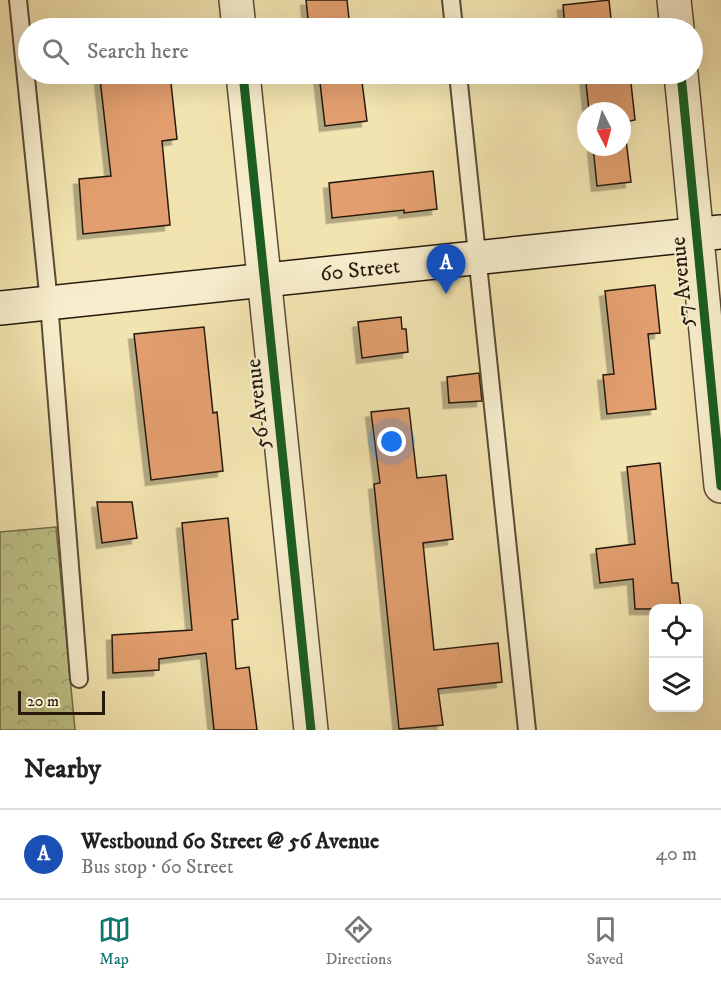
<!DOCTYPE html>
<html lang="en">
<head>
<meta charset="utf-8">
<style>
	body { margin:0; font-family:"IM FELL DW Pica",serif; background:#f2f2f2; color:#222 }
	.controls { position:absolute; right:18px; bottom:18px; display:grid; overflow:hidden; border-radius:12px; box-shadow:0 6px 24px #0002 }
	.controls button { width:54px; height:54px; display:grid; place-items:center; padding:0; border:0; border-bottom:2px solid #e0e0e0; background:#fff; color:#222; font:30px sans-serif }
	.compass { position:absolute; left:577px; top:102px; width:54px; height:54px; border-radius:50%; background:#fff; box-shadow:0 6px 24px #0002; rotate:174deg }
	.scale { position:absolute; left:18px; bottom:15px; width:87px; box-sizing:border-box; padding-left:6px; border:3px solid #271a0d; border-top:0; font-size:16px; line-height:21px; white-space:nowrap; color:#271a0d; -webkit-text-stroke:4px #f7edcc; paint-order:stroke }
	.you { position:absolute; left:392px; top:442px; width:21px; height:21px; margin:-15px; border:4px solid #fff; border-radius:50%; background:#1a73e8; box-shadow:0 0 0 9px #1a73e833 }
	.badge { display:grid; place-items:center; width:39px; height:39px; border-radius:50%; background:#0f766e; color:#fff; font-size:20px; font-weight:700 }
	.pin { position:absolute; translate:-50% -50px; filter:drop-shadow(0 2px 3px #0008) }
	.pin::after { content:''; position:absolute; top:32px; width:21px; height:18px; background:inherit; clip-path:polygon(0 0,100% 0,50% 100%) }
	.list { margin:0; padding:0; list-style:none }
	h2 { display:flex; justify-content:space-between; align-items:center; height:78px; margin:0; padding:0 24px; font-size:26px }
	h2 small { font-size:20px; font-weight:400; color:#767676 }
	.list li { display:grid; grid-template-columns:39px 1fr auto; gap:18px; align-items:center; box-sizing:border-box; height:90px; padding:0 24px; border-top:2px solid #e0e0e0 }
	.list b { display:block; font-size:22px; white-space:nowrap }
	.list p { margin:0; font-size:20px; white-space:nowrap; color:#767676 }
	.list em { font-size:20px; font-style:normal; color:#767676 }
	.icon { flex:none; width:33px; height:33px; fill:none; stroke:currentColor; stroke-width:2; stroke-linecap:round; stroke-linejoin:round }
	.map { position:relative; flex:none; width:721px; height:730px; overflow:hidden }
	.search { position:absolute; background:#fff; box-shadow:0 6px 24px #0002; left:18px; right:18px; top:18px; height:66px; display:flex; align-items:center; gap:15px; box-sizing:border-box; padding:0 21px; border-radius:33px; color:#767676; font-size:22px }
	.sheet { height:168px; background:#fff }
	nav { display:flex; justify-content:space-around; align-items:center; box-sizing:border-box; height:84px; border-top:2px solid #e0e0e0; background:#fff; font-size:16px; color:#767676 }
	nav a { display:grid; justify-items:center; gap:3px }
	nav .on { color:#0f766e }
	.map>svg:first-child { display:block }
	.forest { fill:url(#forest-crowns); stroke:#726e4a; stroke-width:1.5 }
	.building { fill:#e29e6e; stroke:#271a0d; stroke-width:1.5; filter:url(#shadow) }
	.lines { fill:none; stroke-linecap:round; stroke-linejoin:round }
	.lane-casing { stroke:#5a4c36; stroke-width:20 }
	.street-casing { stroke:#5a4c36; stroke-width:36 }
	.secondary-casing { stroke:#271a0d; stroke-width:36 }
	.lane { stroke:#f7edcc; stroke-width:16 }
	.street { stroke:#f7edcc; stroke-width:33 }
	.secondary { stroke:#f7edcc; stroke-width:33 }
	.cycleway-casing { stroke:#f7edcc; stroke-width:13 }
	.cycleway { stroke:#1b5e20; stroke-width:9 }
	.labels { text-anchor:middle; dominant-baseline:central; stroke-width:4.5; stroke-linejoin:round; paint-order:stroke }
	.street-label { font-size:22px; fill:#271a0d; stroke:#f7edcc }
</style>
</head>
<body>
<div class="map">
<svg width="721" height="730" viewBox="0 0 721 730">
	<defs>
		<pattern id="forest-crowns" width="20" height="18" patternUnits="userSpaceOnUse" patternTransform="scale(1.5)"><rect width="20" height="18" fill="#bec388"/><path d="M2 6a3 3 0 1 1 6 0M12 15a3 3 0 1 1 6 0" fill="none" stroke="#a3a774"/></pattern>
		<filter id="shadow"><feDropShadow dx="-5.5" dy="5.5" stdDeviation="0" flood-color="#0004"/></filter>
	</defs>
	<rect width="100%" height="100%" fill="#f2e4b0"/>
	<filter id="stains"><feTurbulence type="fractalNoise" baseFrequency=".00333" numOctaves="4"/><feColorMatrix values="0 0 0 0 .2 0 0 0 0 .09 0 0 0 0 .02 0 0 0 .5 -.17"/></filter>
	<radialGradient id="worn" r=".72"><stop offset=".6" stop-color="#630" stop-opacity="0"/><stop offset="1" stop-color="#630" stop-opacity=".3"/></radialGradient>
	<!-- forest -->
	<polygon class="forest" points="56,527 75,730 0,730 0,532"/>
	<!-- building -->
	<g class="building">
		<polygon points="306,0 347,0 350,28 309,28"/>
		<polygon points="609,0 612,28 565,28 563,5"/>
		<polygon points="148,74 170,74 177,139 162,141 170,225 83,234 79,179 111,176 100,79"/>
		<polygon points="319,74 361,74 367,121 325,126"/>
		<polygon points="585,74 630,74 635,120 624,122 631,182 597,186 593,147 622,147 622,111 589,111"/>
		<polygon points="433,171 437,209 404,213 404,210 332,218 329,183"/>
		<polygon points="655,285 660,333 648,334 656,409 607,414 603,375 614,374 605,291"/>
		<polygon points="401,317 402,329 406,329 408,352 362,358 358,322"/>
		<polygon points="204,327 213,413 217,412 223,471 151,480 134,334"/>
		<polygon points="479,373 482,401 449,403 447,377"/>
		<polygon points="409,408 417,478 446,475 453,539 423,543 434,650 498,643 502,682 438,689 443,725 399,729 374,484 380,483 371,412"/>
		<polygon points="660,463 672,583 678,583 681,609 635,609 633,579 600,583 596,549 635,544 627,467"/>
		<polygon points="97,502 132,502 137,538 102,543"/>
		<polygon points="228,518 238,619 232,620 236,669 249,667 257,730 214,730 206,653 159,659 159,670 113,673 112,635 192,630 182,523"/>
	</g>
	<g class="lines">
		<!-- lane casing -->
		<g class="lane-casing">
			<g id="lane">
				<polyline points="18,0 49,303 79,679"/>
				<polyline points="451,0 454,28"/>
				<polyline points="458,74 527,730"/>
			</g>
		</g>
		<!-- street casing -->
		<g class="street-casing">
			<g id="street">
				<polyline points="236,0 239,28"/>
				<polyline points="674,0 677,28"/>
				<polyline points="243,74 311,730"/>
				<polyline points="681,74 721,486"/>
			</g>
		</g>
		<!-- secondary casing -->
		<g class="secondary-casing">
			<polyline id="secondary" points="0,308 721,232"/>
		</g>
		<!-- lane -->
		<use href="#lane" class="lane"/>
		<!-- street -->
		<use href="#street" class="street"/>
		<!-- secondary -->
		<use href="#secondary" class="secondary"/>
		<!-- cycleway casing -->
		<g class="cycleway-casing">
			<g id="cycleway">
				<polyline points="243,74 311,730"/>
				<polyline points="681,74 721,486"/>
			</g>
		</g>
		<!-- cycleway -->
		<use href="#cycleway" class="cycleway"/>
	</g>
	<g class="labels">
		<!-- street labels -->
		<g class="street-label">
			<text transform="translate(360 270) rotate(-6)">60 Street</text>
			<text transform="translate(682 282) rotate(-95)">57 Avenue</text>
			<text transform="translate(258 404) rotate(-96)">56 Avenue</text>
		</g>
	</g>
	<rect width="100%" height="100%" filter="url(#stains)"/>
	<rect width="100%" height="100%" fill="url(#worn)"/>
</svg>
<div class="controls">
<button><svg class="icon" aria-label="locate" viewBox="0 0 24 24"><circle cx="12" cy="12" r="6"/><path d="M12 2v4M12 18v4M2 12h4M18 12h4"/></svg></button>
<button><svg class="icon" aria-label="layers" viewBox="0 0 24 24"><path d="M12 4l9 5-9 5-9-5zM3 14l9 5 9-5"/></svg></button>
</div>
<svg class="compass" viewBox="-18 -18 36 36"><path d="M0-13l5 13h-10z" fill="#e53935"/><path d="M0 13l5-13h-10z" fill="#767676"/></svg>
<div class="scale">20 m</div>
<div class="you"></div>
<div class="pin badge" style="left:446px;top:294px;background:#1a4fb4">A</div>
<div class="search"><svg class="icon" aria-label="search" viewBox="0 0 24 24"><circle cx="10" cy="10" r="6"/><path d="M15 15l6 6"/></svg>Search here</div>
</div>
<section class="sheet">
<h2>Nearby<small></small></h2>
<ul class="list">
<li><span class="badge" style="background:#1a4fb4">A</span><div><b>Westbound 60 Street @ 56 Avenue</b><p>Bus stop · 60 Street</p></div><em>40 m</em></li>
</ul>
</section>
<nav>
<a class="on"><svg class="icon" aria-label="map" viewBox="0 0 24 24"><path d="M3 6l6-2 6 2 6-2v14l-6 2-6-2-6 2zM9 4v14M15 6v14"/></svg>Map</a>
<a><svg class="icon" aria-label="directions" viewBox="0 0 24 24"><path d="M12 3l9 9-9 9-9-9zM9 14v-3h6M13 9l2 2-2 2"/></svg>Directions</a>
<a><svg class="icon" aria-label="saved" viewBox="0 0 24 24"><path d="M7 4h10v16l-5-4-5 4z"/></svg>Saved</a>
</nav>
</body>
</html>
